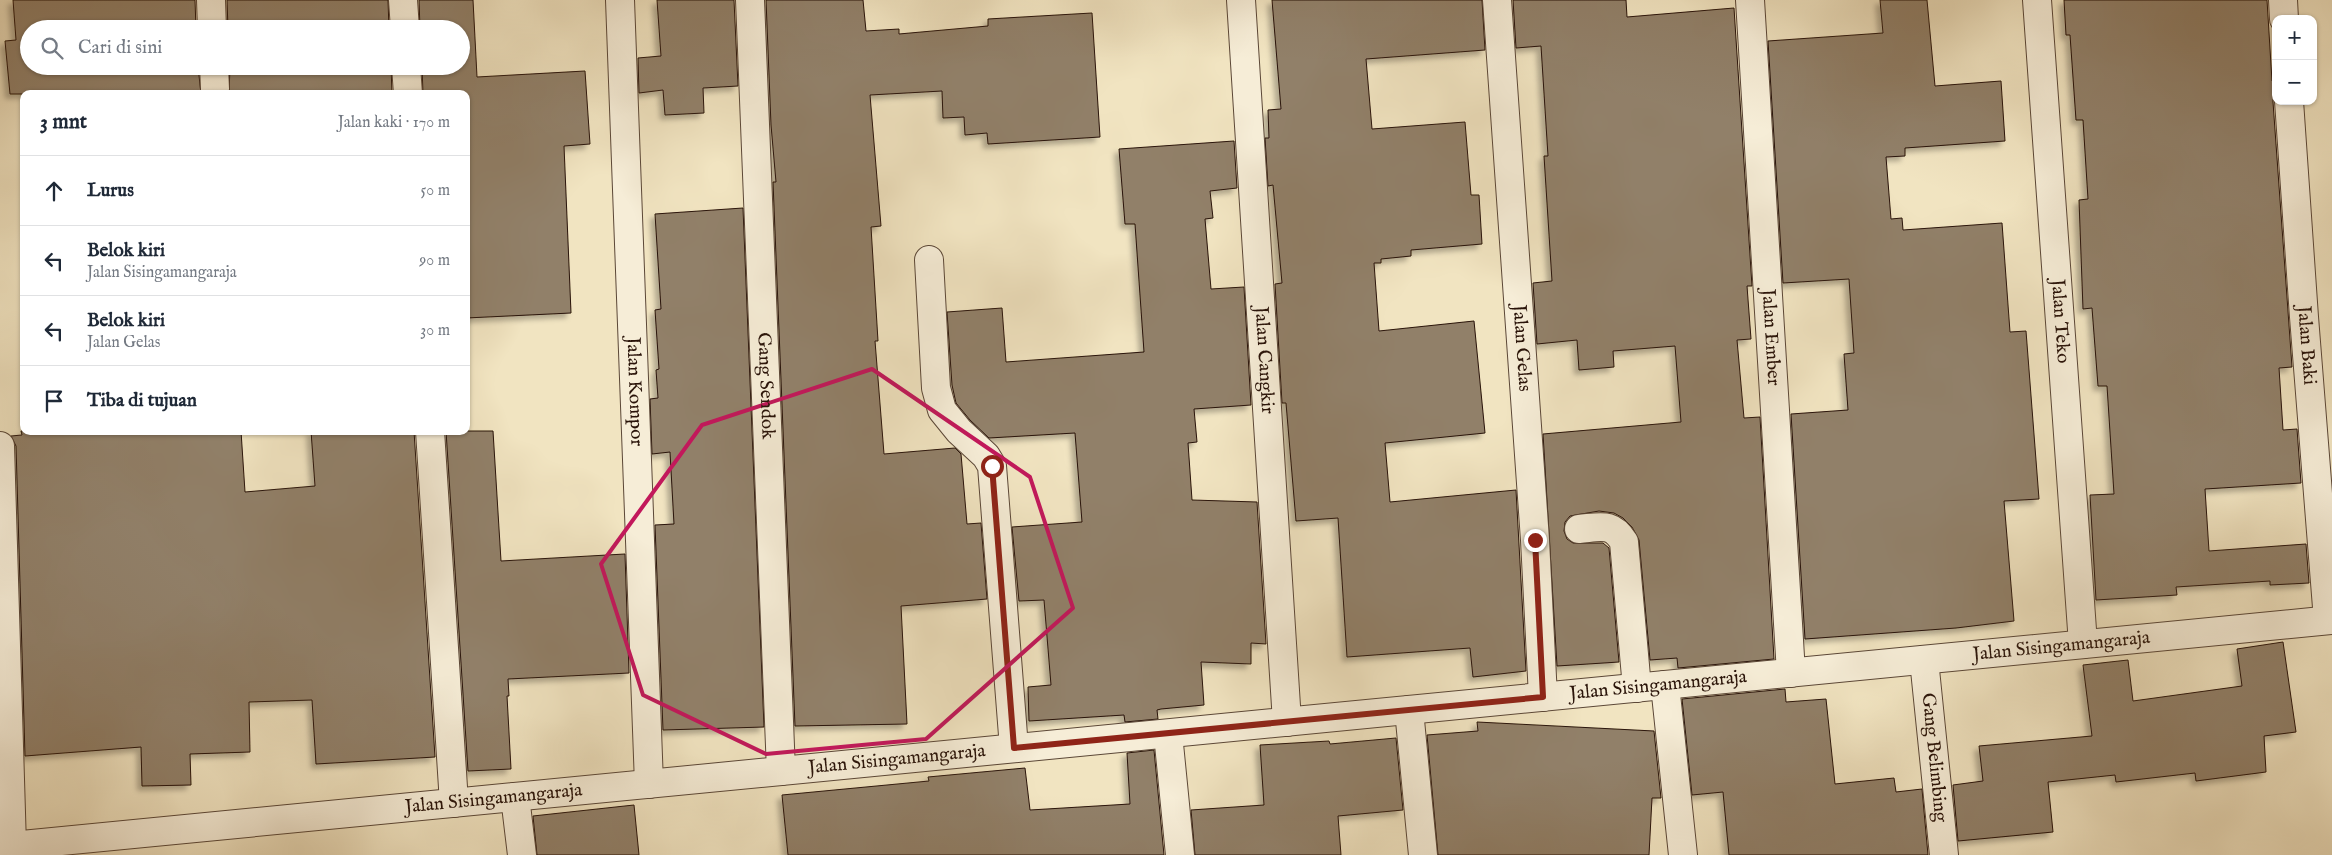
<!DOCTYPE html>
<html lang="id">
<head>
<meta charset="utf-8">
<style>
	body { margin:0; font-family:"IM FELL English",serif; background:#f6f6f7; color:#1f2937 }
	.controls { position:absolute; right:15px; top:15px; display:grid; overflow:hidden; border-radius:10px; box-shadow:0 1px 4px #0004 }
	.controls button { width:45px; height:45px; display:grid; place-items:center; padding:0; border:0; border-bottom:1px solid #e0e1e3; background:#fff; color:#1f2937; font:25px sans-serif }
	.stop { position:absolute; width:15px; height:15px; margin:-11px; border:4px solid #8f2418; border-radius:50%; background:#fff }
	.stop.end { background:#8f2418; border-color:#fff; box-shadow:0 1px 5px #0008 }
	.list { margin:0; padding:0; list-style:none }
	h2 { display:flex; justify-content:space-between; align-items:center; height:65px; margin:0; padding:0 20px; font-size:21px }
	h2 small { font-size:16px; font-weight:400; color:#747a83 }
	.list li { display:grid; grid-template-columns:32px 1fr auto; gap:15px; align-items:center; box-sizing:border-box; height:70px; padding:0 20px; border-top:1px solid #e0e1e3 }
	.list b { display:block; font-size:19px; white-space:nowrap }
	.list p { margin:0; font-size:16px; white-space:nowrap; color:#747a83 }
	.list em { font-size:16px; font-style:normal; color:#747a83 }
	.icon { flex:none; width:28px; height:28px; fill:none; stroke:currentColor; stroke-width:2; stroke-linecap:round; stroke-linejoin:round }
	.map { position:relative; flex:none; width:2332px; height:855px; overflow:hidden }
	.search { position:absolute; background:#fff; box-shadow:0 1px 4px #0004; left:20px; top:20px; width:450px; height:55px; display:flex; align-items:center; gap:12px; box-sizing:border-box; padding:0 18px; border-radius:28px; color:#747a83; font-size:19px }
	.panel { position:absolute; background:#fff; box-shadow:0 1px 4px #0004; left:20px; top:90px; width:450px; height:345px; border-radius:10px }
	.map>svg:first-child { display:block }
	.building { fill:#918069; stroke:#291309; filter:url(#shadow) }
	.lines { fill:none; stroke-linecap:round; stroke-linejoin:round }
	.minor-casing { stroke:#5b4737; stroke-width:30 }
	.minor { stroke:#f6edd7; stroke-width:28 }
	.route { stroke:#8f2418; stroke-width:6 }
	.marked { fill:none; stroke:#c2185b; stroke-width:4; stroke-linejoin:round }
	.labels { text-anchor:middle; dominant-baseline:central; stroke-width:4.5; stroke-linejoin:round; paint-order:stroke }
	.street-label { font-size:19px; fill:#291309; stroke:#f6edd7 }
</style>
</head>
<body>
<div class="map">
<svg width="2332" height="855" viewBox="0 0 2332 855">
	<defs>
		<filter id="shadow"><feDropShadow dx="-4.5" dy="4.5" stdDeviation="2.5" flood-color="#0004"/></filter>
	</defs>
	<rect width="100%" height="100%" fill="#f1e4c1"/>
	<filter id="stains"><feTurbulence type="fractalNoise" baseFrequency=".004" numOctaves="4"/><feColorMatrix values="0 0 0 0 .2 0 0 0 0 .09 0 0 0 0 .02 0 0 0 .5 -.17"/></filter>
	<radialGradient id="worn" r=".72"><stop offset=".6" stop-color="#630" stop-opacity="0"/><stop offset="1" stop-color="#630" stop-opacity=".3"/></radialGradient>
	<!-- building -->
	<g class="building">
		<polygon points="13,0 195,0 196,29 29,29 29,66 198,66 201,94 10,94 5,41 16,40"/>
		<polygon points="227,0 388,0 389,29 228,29"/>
		<polygon points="419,0 473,0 477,77 585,71 590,144 564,146 571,313 466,318 466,94 423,94 422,66 461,66 461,29 420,29"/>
		<polygon points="657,0 734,0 738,86 703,88 704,113 665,115 663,90 639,93 638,58 661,56"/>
		<polygon points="766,0 863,0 866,31 899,29 899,34 988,26 988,19 1092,13 1100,137 988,144 987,133 965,135 964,117 943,118 942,91 870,95 881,226 871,227 878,341 875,341 884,454 955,448 961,454 967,524 981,523 987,599 901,606 907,724 795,726 773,182 776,182 771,125"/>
		<polygon points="1272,0 1482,0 1485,50 1366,59 1372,129 1465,122 1471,195 1479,195 1482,244 1411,250 1411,256 1381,259 1381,263 1374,263 1379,331 1474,321 1485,433 1385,443 1390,502 1516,490 1526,671 1473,677 1470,648 1347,657 1338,518 1296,521 1286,403 1282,403 1275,284 1282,283 1273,185 1268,186 1265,138 1269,138 1268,110 1281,109"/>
		<polygon points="1513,0 1626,0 1627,17 1734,8 1752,286 1747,286 1751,339 1737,340 1744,418 1760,417 1774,659 1678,668 1677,658 1650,660 1639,540 1632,527 1623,518 1614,513 1599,511 1570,516 1565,522 1564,531 1567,539 1573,543 1603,543 1609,548 1619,662 1557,666 1543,434 1681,422 1675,346 1613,351 1614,367 1579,370 1577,340 1537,344 1533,283 1552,281 1544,156 1548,156 1541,46 1516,48"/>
		<polygon points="1880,0 1927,0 1935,86 2001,81 2005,141 1905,148 1905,156 1886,157 1891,219 1902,218 1903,230 2002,223 2010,332 2026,331 2039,499 2004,501 2014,621 1956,628 1805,639 1791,414 1848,410 1844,354 1854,353 1849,279 1783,283 1768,41 1883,33"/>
		<polygon points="2064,0 2267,0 2272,81 2274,81 2273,102 2292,367 2279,368 2283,430 2297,429 2301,483 2205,489 2209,551 2306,544 2309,583 2270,585 2270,581 2176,587 2177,595 2096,600 2090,495 2114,494 2107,386 2098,386 2092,308 2083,309 2079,200 2088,199 2083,120 2076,120 2070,35 2066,35"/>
		<polygon points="230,66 391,66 392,94 229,94"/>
		<polygon points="1234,141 1237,188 1210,191 1213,218 1205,219 1211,289 1244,287 1251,405 1194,409 1197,442 1188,443 1192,500 1257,502 1266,644 1251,643 1251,664 1201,662 1204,705 1161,709 1157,710 1158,719 1125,722 1124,715 1029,721 1028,687 1051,685 1044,600 1019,601 1012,527 1082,522 1075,433 989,438 970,420 956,403 952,385 947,312 1002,308 1006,362 1144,352 1135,224 1125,224 1119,149"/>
		<polygon points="743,208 764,727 663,730 655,525 674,524 670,452 652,454 650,399 658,398 656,370 659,369 655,310 661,309 655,214"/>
		<polygon points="21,431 241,431 245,492 315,486 311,431 414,431 435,757 316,764 312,700 249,702 250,752 190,754 191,785 142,786 141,747 25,756 16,446 11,436 22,435"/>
		<polygon points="446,431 493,431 501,561 625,554 629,673 508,679 509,696 507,696 511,769 468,771"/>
		<polygon points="2283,642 2296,732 2264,736 2266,772 2196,781 2195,773 2116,782 2115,775 2048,782 2053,832 1958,841 1953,785 1983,781 1979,746 2092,736 2083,665 2128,660 2133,701 2242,686 2237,649"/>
		<polygon points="1785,689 1786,702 1826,699 1835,784 1894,778 1896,792 1922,789 1928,855 1729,855 1723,792 1692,795 1682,699"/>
		<polygon points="1477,722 1654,731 1661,798 1652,798 1649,855 1438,855 1427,735 1478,731"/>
		<polygon points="1396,738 1403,810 1338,816 1341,855 1195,855 1191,810 1264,805 1260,745 1329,741 1330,744"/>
		<polygon points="1154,750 1164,855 788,855 782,795 929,781 928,777 1025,768 1030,810 1130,804 1127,753"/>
		<polygon points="634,805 639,855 537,855 533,816"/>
	</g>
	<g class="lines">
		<!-- minor casing -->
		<g class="minor-casing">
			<g id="minor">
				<polyline points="211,0 212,29"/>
				<polyline points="403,0 405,29"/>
				<path id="s1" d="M 620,0 L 649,784"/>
				<path id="s2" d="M 750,0 L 781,771"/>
				<path id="s3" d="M 1241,0 L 1287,722"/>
				<path id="s4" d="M 1497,0 L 1535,540 L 1543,697"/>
				<path id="s5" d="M 1750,0 L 1791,673"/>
				<path id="s6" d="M 2037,0 L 2083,644"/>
				<polyline points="2283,0 2284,19"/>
				<polyline points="214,66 215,89"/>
				<polyline points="406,66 408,94"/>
				<path id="s7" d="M 2289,101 L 2304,317 L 2328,620"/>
				<polyline points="929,260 936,388 942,410 959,431 986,456 992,466 1014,748"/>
				<polyline points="430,431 454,803"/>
				<polyline points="0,446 12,846"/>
				<path d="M 1579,529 C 1601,527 1612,522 1624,542 L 1637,688"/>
				<path id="s8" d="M 1924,660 L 1944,855"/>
				<polyline points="1665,685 1683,855"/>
				<polyline points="1409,710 1423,855"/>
				<polyline points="1168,734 1180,855"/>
				<polyline points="515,797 522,855"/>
				<path id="s9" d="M 0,847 L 2332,620"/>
			</g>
		</g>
		<!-- minor -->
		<use href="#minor" class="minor"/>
	</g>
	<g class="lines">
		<!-- route -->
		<polyline class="route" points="992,466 1014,748 1543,697 1535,540"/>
	</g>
	<!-- marked area -->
	<path class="marked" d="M 872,369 L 1030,477 L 1073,608 L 926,739 L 766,754 L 643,695 L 601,564 L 702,425 Z"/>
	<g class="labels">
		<!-- street labels -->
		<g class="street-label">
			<text stroke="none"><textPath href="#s6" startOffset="322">Jalan Teko</textPath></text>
			<text stroke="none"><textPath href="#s5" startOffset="338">Jalan Ember</textPath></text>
			<text stroke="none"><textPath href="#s7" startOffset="245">Jalan Baki</textPath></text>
			<text stroke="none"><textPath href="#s4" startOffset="349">Jalan Gelas</textPath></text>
			<text stroke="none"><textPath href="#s3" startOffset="361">Jalan Cangkir</textPath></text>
			<text stroke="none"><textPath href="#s2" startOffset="386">Gang Sendok</textPath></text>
			<text stroke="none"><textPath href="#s1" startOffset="392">Jalan Kompor</textPath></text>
			<text stroke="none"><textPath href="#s9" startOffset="2071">Jalan Sisingamangaraja</textPath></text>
			<text stroke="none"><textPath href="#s9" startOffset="1666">Jalan Sisingamangaraja</textPath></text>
			<text stroke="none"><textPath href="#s8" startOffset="98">Gang Belimbing</textPath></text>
			<text stroke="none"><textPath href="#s9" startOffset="901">Jalan Sisingamangaraja</textPath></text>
			<text stroke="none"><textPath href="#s9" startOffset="496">Jalan Sisingamangaraja</textPath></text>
		</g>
	</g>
	<rect width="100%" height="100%" filter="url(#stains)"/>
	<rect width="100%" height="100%" fill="url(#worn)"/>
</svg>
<div class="controls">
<button>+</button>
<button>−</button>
</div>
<div class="stop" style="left:992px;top:466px"></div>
<div class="stop end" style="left:1535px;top:540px"></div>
<div class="search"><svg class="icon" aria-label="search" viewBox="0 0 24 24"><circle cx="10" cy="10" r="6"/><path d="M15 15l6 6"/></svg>Cari di sini</div>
<section class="panel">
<h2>3 mnt<small>Jalan kaki · 170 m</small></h2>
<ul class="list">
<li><svg class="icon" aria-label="ahead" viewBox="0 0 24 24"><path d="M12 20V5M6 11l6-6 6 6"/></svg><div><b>Lurus</b></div><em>50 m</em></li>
<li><svg class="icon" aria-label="left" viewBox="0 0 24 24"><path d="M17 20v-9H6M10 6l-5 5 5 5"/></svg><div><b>Belok kiri</b><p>Jalan Sisingamangaraja</p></div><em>90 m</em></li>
<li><svg class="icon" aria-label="left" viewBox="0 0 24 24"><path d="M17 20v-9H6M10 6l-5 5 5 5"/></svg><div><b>Belok kiri</b><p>Jalan Gelas</p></div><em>30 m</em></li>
<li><svg class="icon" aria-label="arrive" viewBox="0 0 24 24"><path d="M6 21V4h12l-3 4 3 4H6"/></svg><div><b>Tiba di tujuan</b></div></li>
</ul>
</section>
</div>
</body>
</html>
